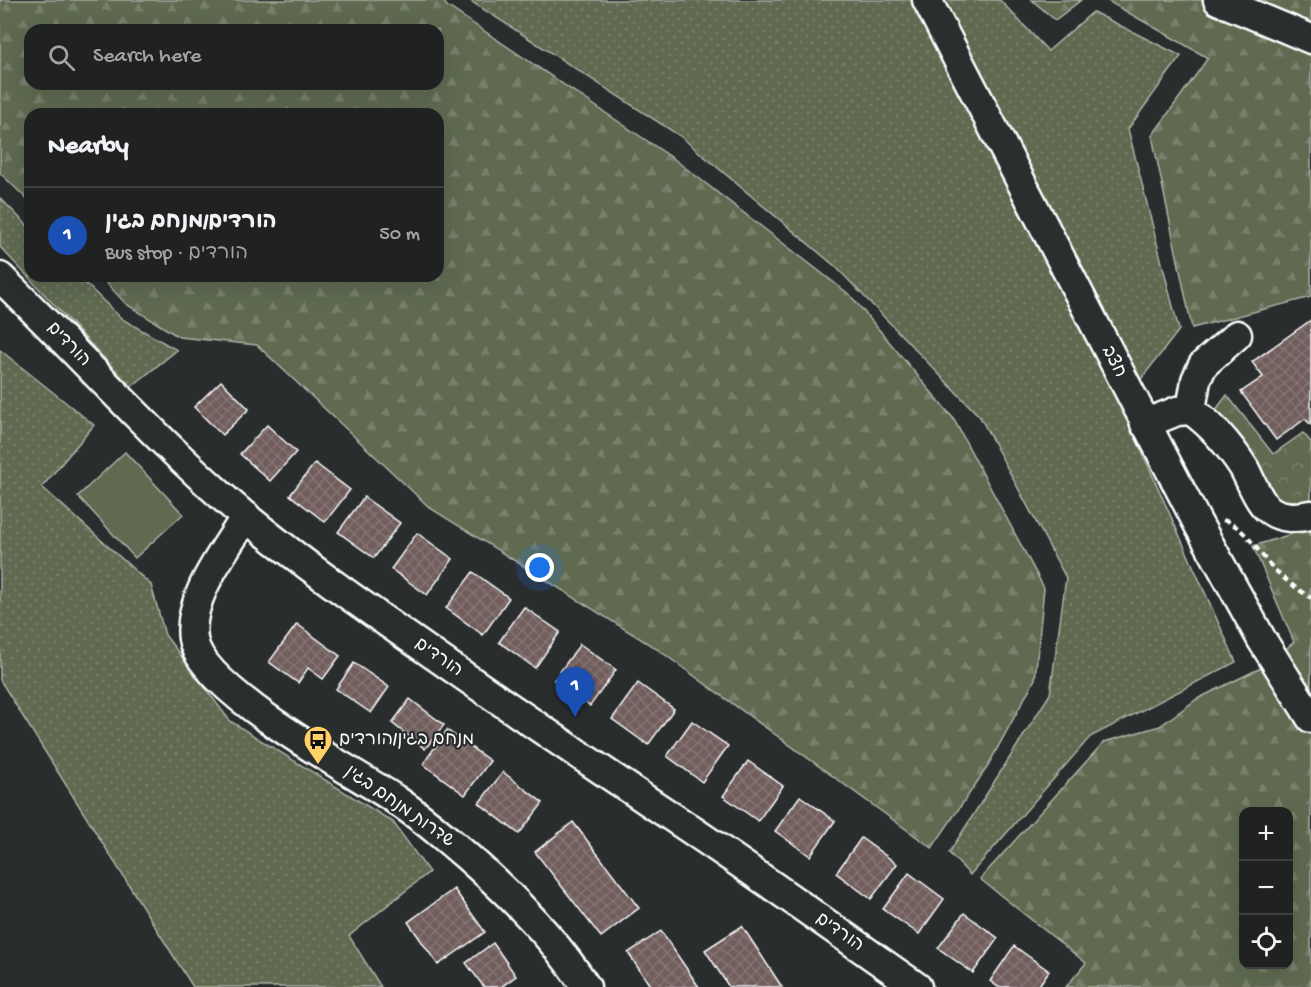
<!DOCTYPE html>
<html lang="en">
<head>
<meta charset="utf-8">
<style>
	body { margin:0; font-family:"Gochi Hand","Playpen Sans Hebrew",sans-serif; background:#282a2a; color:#f1f3f6 }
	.controls { position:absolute; right:18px; bottom:18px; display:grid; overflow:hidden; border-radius:12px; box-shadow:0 6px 24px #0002 }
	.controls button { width:54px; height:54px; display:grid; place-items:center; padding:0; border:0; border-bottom:2px solid #3d3f40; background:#202222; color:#f1f3f6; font:30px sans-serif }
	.you { position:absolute; left:540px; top:568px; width:21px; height:21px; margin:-15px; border:4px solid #fff; border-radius:50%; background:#1a73e8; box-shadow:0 0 0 9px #1a73e833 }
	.badge { display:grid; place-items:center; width:39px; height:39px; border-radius:50%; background:#ffd166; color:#fff; font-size:20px; font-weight:700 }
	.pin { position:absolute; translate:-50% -50px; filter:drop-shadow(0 2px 3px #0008) }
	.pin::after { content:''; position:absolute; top:32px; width:21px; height:18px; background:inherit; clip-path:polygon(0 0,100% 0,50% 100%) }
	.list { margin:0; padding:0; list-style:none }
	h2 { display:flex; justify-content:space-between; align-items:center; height:78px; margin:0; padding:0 24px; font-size:26px }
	h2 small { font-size:20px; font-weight:400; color:#a2a4a5 }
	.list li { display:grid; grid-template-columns:39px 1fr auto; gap:18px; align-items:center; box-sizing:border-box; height:96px; padding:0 24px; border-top:2px solid #3d3f40 }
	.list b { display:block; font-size:22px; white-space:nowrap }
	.list p { margin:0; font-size:20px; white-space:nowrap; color:#a2a4a5 }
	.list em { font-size:20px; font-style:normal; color:#a2a4a5 }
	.icon { flex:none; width:33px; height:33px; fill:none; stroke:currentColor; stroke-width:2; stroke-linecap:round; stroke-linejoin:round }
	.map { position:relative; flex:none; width:1311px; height:987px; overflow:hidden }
	.search { position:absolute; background:#202222; box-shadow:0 6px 24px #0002; left:24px; top:24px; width:420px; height:66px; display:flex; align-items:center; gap:15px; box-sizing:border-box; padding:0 21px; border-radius:18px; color:#a2a4a5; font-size:22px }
	.panel { position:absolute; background:#202222; box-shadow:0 6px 24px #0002; left:24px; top:108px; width:420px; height:174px; border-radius:18px }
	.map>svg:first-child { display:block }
	.grass { fill:url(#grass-dots); stroke:#afb4a8; stroke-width:1.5 }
	.forest { fill:url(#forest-firs); stroke:#afb4a8; stroke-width:1.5; fill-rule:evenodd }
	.park { fill:url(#park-crowns); stroke:#afb4a8; stroke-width:1.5 }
	.pitch { fill:#5f6a51; stroke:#afb4a8; stroke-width:1.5 }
	.building { fill:url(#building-cross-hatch); stroke:#fff; stroke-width:1.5 }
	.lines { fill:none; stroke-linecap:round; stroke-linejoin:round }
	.minor-casing { stroke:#fff; stroke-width:33 }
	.path { stroke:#fff; stroke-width:4; stroke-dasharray:6 4.5; stroke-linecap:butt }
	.minor { stroke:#2a2d2e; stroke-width:28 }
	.labels { text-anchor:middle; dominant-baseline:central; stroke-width:4.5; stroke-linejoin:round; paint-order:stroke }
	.street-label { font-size:18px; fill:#fff; stroke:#2a2d2e }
	.poi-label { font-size:18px; fill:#fff; stroke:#2a2d2e; text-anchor:start }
</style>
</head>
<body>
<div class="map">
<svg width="1311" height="987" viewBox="0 0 1311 987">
	<defs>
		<pattern id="grass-dots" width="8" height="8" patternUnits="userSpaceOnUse" patternTransform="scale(1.5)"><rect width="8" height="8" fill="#5f6a51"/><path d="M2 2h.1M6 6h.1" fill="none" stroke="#77806b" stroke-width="1.8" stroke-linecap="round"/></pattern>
		<pattern id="forest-firs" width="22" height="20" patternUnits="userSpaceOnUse" patternTransform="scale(1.5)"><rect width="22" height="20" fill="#5f6a51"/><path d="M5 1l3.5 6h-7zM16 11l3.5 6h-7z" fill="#77806b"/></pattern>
		<pattern id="park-crowns" width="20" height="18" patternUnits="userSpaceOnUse" patternTransform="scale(1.5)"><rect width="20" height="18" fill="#5f6a51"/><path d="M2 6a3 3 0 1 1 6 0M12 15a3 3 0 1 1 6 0" fill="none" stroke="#77806b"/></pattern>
		<pattern id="building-cross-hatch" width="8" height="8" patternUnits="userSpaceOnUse" patternTransform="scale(1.5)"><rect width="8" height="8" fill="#705d5c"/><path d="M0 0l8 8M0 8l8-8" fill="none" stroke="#857574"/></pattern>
	</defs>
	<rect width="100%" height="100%" fill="#2a2d2e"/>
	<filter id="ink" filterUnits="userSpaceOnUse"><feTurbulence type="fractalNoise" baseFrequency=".0167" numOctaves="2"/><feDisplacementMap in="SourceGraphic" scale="12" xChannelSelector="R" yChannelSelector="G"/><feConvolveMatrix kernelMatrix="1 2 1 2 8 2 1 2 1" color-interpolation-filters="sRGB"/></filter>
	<g filter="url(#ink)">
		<!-- grass -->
		<g class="grass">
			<polygon points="469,0 1000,0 1048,51 1093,12 1181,56 1128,129 1179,330 1121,405 1236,662 1090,737 970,875 949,853 1050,694 1066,578 980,417 836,267 680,136"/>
			<polygon points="0,198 30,228 30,276 78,276 122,319 177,350 131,387 0,247"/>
			<polygon points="0,350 94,425 42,487 151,585 165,635 230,721 393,822 429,872 349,936 381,987 193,987 0,680"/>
		</g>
		<!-- forest -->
		<g class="forest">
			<path d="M 0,0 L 442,0 L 447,6 L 674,159 L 850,295 L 953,418 L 1044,588 L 1035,679 L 986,769 L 932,848 L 657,649 L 430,508 L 257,345 L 179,337 L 126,304 L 100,276 L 438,276 L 438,114 L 30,114 L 30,202 L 0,173 ZM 30,30 L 438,30 L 438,84 L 30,84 Z"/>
			<polygon points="1032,0 1081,0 1055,20"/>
			<polygon points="1106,0 1311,0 1311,297 1192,328 1152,136 1208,58"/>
			<path d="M 1311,528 L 1311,987 L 1066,987 L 1086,963 L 980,879 L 1104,742 L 1160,726 L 1197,699 L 1267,665 L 1294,642 L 1253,546 ZM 1244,812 L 1288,812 L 1288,964 L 1244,964 Z"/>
		</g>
		<!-- park -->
		<polygon class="park" points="1227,395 1273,454 1303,433 1311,442 1311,503 1301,507 1276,498 1240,437 1215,411"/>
		<!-- pitch -->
		<polygon class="pitch" points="125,452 183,514 135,558 78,496"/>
		<!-- building -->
		<g class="building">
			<polygon points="1311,320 1311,425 1305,419 1276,440 1241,392 1263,377 1252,362"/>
			<polygon points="221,381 249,409 222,435 194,407"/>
			<polygon points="267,425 296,452 270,481 240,454"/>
			<polygon points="315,463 350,490 325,522 290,495"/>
			<polygon points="364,497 400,523 374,558 338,532"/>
			<polygon points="417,533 453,559 427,595 391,569"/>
			<polygon points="473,572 509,598 483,635 446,608"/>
			<polygon points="524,607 560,632 535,668 499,642"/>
			<polygon points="297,624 340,656 323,679 308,668 298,683 269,662"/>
			<polygon points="580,644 616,670 590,706 554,680"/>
			<polygon points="354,663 389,687 371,713 336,689"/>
			<polygon points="638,683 674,709 648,745 612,719"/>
			<polygon points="410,699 444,725 425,749 392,723"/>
			<polygon points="692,721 728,746 702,782 667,756"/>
			<polygon points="447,730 490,761 465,795 423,764"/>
			<polygon points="748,761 783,786 758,821 723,796"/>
			<polygon points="503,772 543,803 519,834 479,803"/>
			<polygon points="800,796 835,821 810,856 775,831"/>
			<polygon points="573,822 639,908 601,937 535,852"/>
			<polygon points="861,838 897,864 871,899 836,873"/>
			<polygon points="909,873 944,899 919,934 883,909"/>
			<polygon points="454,889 485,932 438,965 408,922"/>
			<polygon points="964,913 998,938 973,973 938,948"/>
			<polygon points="742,926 782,987 729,987 705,950"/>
			<polygon points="661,931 699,987 651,987 628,953"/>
			<polygon points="493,943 516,976 501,987 484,987 466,963"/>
			<polygon points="1014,946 1049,971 1038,987 998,987 990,981"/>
		</g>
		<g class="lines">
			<!-- minor casing -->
			<g class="minor-casing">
				<g id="minor">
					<polyline points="927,0 1197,522 1262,640 1311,718"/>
					<polyline points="1218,0 1311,39"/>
					<path d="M 0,277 C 83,357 159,444 247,518 C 303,564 362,605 421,646 C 504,704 588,761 672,817 C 755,872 836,931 917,987"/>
					<polyline points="1191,410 1196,380 1203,365 1237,335"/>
					<path d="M 1145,424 L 1177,411 L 1191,410 C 1212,425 1230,446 1244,468 C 1250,479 1258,500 1267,508 C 1280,519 1296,518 1311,515"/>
					<path d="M 246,516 C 225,551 187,597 193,639 C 201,691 352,770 396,800 C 412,811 428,823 443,836 C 495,879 549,930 586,987"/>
				</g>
			</g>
			<!-- path -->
			<path class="path" d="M 1223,520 C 1246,527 1257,552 1274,569 C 1285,580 1297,589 1311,598"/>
			<!-- minor -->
			<use href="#minor" class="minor"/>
		</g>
	</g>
	<!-- icons -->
	<defs>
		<g id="bus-pin" transform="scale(1.5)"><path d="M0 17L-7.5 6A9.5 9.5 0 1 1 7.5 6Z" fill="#ffd166" stroke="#2a2d2e"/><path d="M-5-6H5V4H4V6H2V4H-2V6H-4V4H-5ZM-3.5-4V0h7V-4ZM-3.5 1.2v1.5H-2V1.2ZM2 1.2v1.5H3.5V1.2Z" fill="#111"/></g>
	</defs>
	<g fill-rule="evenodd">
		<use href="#bus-pin" x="318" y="740"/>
	</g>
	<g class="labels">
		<!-- street labels -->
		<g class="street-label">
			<text transform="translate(68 345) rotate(46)">הורדים</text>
			<text transform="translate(1113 362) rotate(63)">חצב</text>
			<text transform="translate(438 658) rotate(35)">הורדים</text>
			<text transform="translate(399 807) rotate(35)">שדרות מנחם בגין</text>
			<text transform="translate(839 933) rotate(35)">הורדים</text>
		</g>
		<!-- poi labels -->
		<g class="poi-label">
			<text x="339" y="740">מנחם בגין/הורדים</text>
		</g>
	</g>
</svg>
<div class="controls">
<button>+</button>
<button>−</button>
<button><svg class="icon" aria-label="locate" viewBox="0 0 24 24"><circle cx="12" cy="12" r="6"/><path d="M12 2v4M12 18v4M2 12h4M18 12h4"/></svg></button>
</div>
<div class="you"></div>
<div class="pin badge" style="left:575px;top:717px;background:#1a4fb4">1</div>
<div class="search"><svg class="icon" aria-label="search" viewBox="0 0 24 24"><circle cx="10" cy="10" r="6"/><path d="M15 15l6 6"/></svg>Search here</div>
<section class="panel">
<h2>Nearby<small></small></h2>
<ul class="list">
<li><span class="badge" style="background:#1a4fb4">1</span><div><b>הורדים/מנחם בגין</b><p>Bus stop · הורדים</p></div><em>50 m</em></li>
</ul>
</section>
</div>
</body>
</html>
